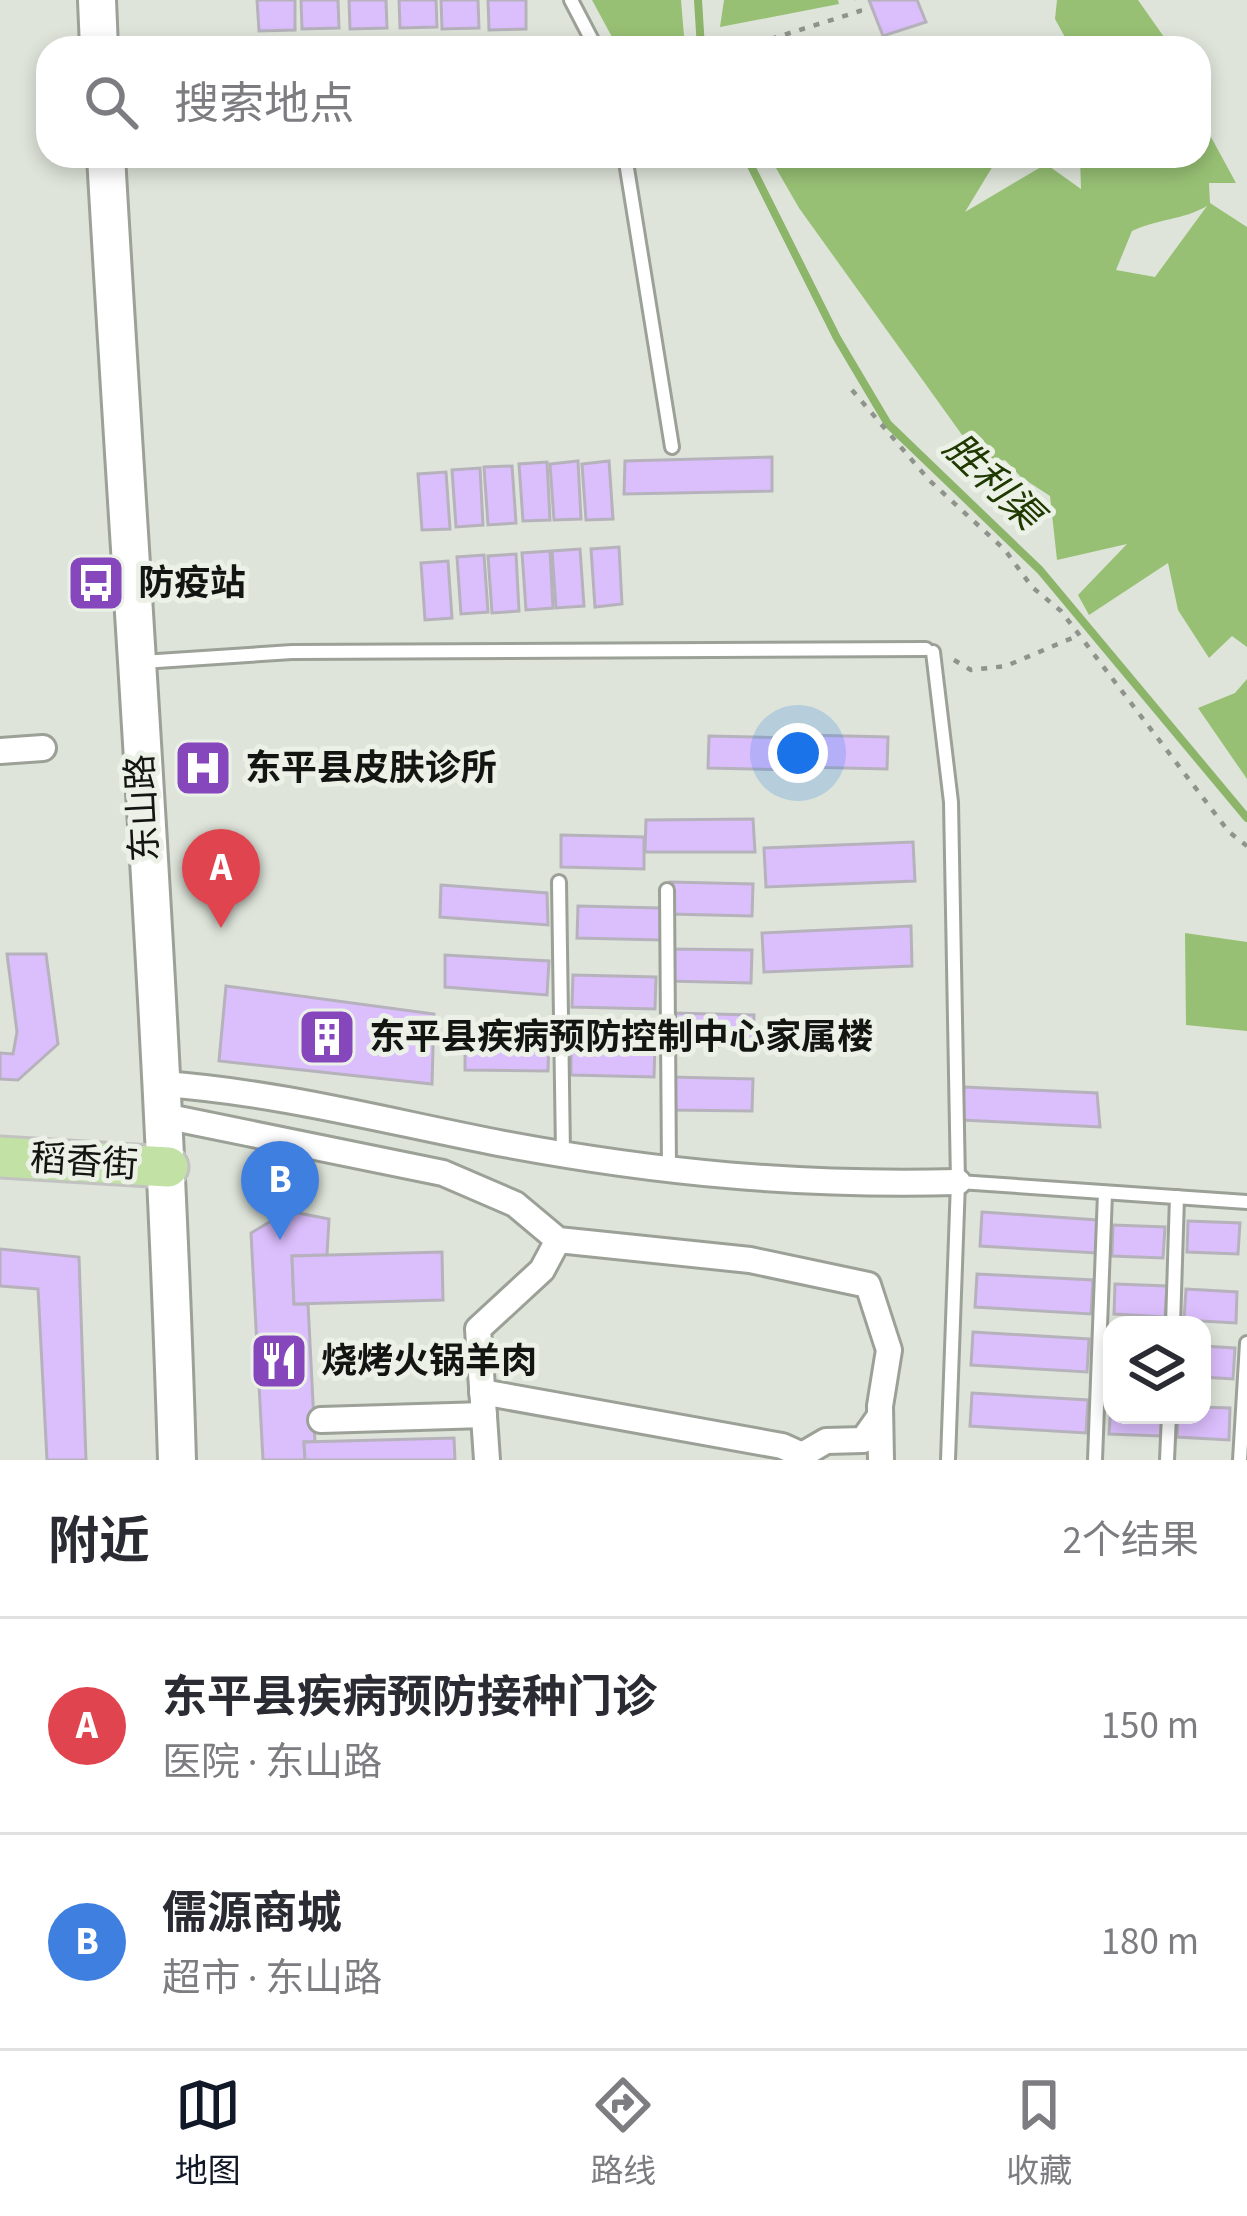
<!DOCTYPE html>
<html lang="zh">
<head>
<meta charset="utf-8">
<style>
	body { margin:0; font-family:"Source Sans 3","Noto Sans SC",sans-serif; background:#f2f2f3; color:#2b2b33 }
	.controls { position:absolute; right:36px; bottom:36px; display:grid; overflow:hidden; border-radius:24px; box-shadow:0 6px 18px #0003 }
	.controls button { width:108px; height:108px; display:grid; place-items:center; padding:0; border:0; border-bottom:3px solid #e1e1e2; background:#fff; color:#2b2b33; font:60px sans-serif }
	.you { position:absolute; left:798px; top:753px; width:42px; height:42px; margin:-30px; border:9px solid #fff; border-radius:50%; background:#1a73e8; box-shadow:0 0 0 18px #1a73e833 }
	.badge { display:grid; place-items:center; width:78px; height:78px; border-radius:50%; background:#111827; color:#fff; font-size:39px; font-weight:700 }
	.pin { position:absolute; translate:-50% -99px; filter:drop-shadow(0 3px 6px #0008) }
	.pin::after { content:''; position:absolute; top:63px; width:42px; height:36px; background:inherit; clip-path:polygon(0 0,100% 0,50% 100%) }
	.list { margin:0; padding:0; list-style:none }
	h2 { display:flex; justify-content:space-between; align-items:center; height:156px; margin:0; padding:0 48px; font-size:51px }
	h2 small { font-size:39px; font-weight:400; color:#7c7c81 }
	.list li { display:grid; grid-template-columns:78px 1fr auto; gap:36px; align-items:center; box-sizing:border-box; height:216px; padding:0 48px; border-top:3px solid #e1e1e2 }
	.list b { display:block; font-size:45px; white-space:nowrap }
	.list p { margin:0; font-size:39px; white-space:nowrap; color:#7c7c81 }
	.list em { font-size:39px; font-style:normal; color:#7c7c81 }
	.icon { flex:none; width:66px; height:66px; fill:none; stroke:currentColor; stroke-width:2; stroke-linecap:round; stroke-linejoin:round }
	.map { position:relative; flex:none; width:1247px; height:1460px; overflow:hidden }
	.search { position:absolute; background:#fff; box-shadow:0 6px 18px #0003; left:36px; right:36px; top:36px; height:132px; display:flex; align-items:center; gap:30px; box-sizing:border-box; padding:0 42px; border-radius:36px; color:#7c7c81; font-size:45px }
	.sheet { height:588px; background:#fff }
	nav { display:flex; justify-content:space-around; align-items:center; box-sizing:border-box; height:168px; border-top:3px solid #e1e1e2; background:#fff; font-size:33px; color:#7c7c81 }
	nav a { display:grid; justify-items:center; gap:6px }
	nav .on { color:#111827 }
	.map>svg:first-child { display:block }
	.forest { fill:#97c074; fill-rule:evenodd }
	.lines { fill:none; stroke-linecap:round; stroke-linejoin:round }
	.stream { stroke:#8cb56a; stroke-width:8 }
	.building { fill:#dbbefc; stroke:#b6b2bc; stroke-width:3 }
	.lane-casing { stroke:#9ca198; stroke-width:18 }
	.street-casing { stroke:#9ca198; stroke-width:30 }
	.secondary-casing { stroke:#9ca198; stroke-width:42 }
	.primary-casing { stroke:#c2c2c1; stroke-width:45 }
	.path { stroke:#8e938b; stroke-width:4.5; stroke-dasharray:6 9; stroke-linecap:butt }
	.lane { stroke:#fff; stroke-width:12 }
	.street { stroke:#fff; stroke-width:24 }
	.secondary { stroke:#fff; stroke-width:36 }
	.primary { stroke:#c1e2a4; stroke-width:39 }
	.labels { text-anchor:middle; dominant-baseline:central; stroke-width:10; stroke-linejoin:round; paint-order:stroke }
	.poi-label { font-size:36px; font-weight:bold; fill:#131512; stroke:#ebf1e7; text-anchor:start }
	.street-label { font-size:36px; fill:#131512; stroke:#ebf1e7 }
	.water-label { font-size:39px; font-style:italic; fill:#203901; stroke:#ebf1e7 }
</style>
</head>
<body>
<div class="map">
<svg width="1247" height="1460" viewBox="0 0 1247 1460">
	<rect width="100%" height="100%" fill="#dee4da"/>
	<!-- forest -->
	<g class="forest">
		<polygon points="592,0 681,0 685,48 618,48"/>
		<polygon points="724,0 838,0 839,4 720,27"/>
		<polygon points="1057,0 1138,0 1164,37 1136,48 1071,48 1055,19"/>
		<path d="M 1211,137 L 1236,183 L 1209,183 L 1210,203 L 1247,227 L 1247,647 L 1232,636 L 1209,658 L 1178,610 L 1168,563 L 1089,615 L 1078,595 L 1127,544 L 1057,560 L 1050,496 L 1021,477 L 1005,460 L 982,467 L 972,476 L 970,446 L 799,208 L 769,156 L 999,156 L 965,212 L 1046,164 L 1081,189 L 1080,156 L 1199,156 L 1199,138 ZM 1207,206 L 1155,277 L 1116,270 L 1132,231 C 1157,219 1183,220 1207,206 Z"/>
		<polygon points="1247,679 1247,779 1198,708 1235,693"/>
		<polygon points="1185,933 1247,942 1247,1031 1186,1025"/>
	</g>
	<g class="lines">
		<!-- stream -->
		<g class="stream">
			<polyline points="698,0 701,48"/>
			<polyline points="746,156 837,338 888,424 1040,570 1247,818"/>
		</g>
	</g>
	<!-- building -->
	<g class="building">
		<polygon points="257,0 295,0 295,30 259,31"/>
		<polygon points="301,0 338,0 339,28 302,29"/>
		<polygon points="349,0 386,0 387,28 350,29"/>
		<polygon points="399,0 436,0 437,27 400,28"/>
		<polygon points="441,0 478,0 479,28 442,29"/>
		<polygon points="488,0 526,0 526,29 489,30"/>
		<polygon points="869,0 917,0 926,22 883,36"/>
		<polygon points="772,457 772,491 624,494 625,461"/>
		<polygon points="578,461 581,519 554,520 550,464"/>
		<polygon points="609,461 613,519 586,520 582,464"/>
		<polygon points="547,462 550,520 523,521 519,464"/>
		<polygon points="512,466 516,523 488,525 484,467"/>
		<polygon points="480,468 483,525 456,527 452,470"/>
		<polygon points="446,472 450,529 422,530 418,474"/>
		<polygon points="619,547 622,604 595,607 591,549"/>
		<polygon points="580,549 584,606 556,608 552,551"/>
		<polygon points="550,551 553,608 526,610 522,553"/>
		<polygon points="516,554 519,611 492,613 488,556"/>
		<polygon points="484,555 488,612 461,614 457,557"/>
		<polygon points="448,561 452,618 425,620 421,563"/>
		<polygon points="805,735 888,737 887,769 804,767"/>
		<polygon points="709,736 792,738 791,770 708,768"/>
		<polygon points="753,819 755,852 645,852 646,820"/>
		<polygon points="561,835 644,837 644,869 561,867"/>
		<polygon points="913,842 915,881 766,887 764,848"/>
		<polygon points="670,882 753,884 752,916 669,914"/>
		<polygon points="441,885 547,893 548,925 440,917"/>
		<polygon points="578,906 661,908 661,940 577,938"/>
		<polygon points="911,926 912,966 764,972 762,933"/>
		<polygon points="668,949 752,950 751,983 667,981"/>
		<polygon points="7,954 46,954 58,1044 18,1080 0,1079 0,1053 13,1054 17,1032"/>
		<polygon points="445,955 549,961 547,995 445,987"/>
		<polygon points="573,975 656,977 655,1009 572,1007"/>
		<polygon points="226,986 434,1014 432,1084 219,1061"/>
		<polygon points="671,1013 754,1015 753,1047 670,1045"/>
		<polygon points="465,1037 549,1039 548,1071 465,1070"/>
		<polygon points="571,1043 655,1045 654,1077 571,1075"/>
		<polygon points="670,1077 753,1079 752,1111 669,1110"/>
		<polygon points="964,1087 1097,1093 1100,1127 962,1120"/>
		<polygon points="288,1211 329,1219 327,1255 292,1256 294,1304 308,1304 315,1442 304,1442 305,1460 263,1460 251,1233"/>
		<polygon points="982,1212 1097,1220 1096,1253 980,1246"/>
		<polygon points="1188,1221 1240,1223 1238,1254 1187,1252"/>
		<polygon points="1113,1225 1165,1227 1163,1258 1112,1256"/>
		<polygon points="0,1249 79,1257 86,1460 47,1460 38,1289 0,1286"/>
		<polygon points="442,1252 443,1300 294,1304 292,1256"/>
		<polygon points="977,1274 1093,1280 1091,1314 975,1307"/>
		<polygon points="1115,1284 1167,1286 1165,1317 1114,1314"/>
		<polygon points="1186,1289 1237,1292 1236,1323 1184,1320"/>
		<polygon points="973,1332 1089,1339 1087,1372 971,1365"/>
		<polygon points="1202,1346 1235,1348 1233,1379 1202,1377"/>
		<polygon points="972,1393 1088,1400 1086,1433 970,1426"/>
		<polygon points="1111,1403 1112,1415 1162,1415 1161,1436 1109,1434"/>
		<polygon points="1202,1407 1230,1408 1229,1440 1177,1437 1178,1415 1202,1415"/>
		<polygon points="454,1438 455,1460 305,1460 304,1442"/>
	</g>
	<g class="lines">
		<!-- lane casing -->
		<g class="lane-casing">
			<g id="lane">
				<polyline points="571,0 596,48"/>
				<polyline points="625,156 672,447"/>
				<polyline points="933,652 951,802 958,1182 948,1460"/>
				<polyline points="142,662 292,652 926,649"/>
				<polyline points="559,882 563,1153"/>
				<polyline points="667,890 669,1170"/>
				<polyline points="959,1182 1247,1202"/>
				<polyline points="1173,1325 1177,1197"/>
				<polyline points="1095,1460 1105,1193"/>
				<polyline points="1167,1460 1169,1415"/>
				<polyline points="1240,1460 1247,1343"/>
			</g>
		</g>
		<!-- street casing -->
		<g class="street-casing">
			<g id="street">
				<polyline points="0,751 43,748"/>
				<path d="M 162,1084 C 278,1092 390,1122 504,1144 C 659,1173 800,1186 958,1182"/>
				<polyline points="164,1116 443,1173 515,1204 558,1240 750,1260 868,1285 889,1350 880,1406 881,1460"/>
				<polyline points="482,1392 782,1446 802,1455 826,1441 863,1440 880,1416"/>
				<polyline points="321,1420 484,1415"/>
				<polyline points="487,1460 478,1329 542,1270 558,1240"/>
			</g>
		</g>
		<!-- secondary casing -->
		<g class="secondary-casing">
			<g id="secondary">
				<polyline points="97,0 99,48"/>
				<path d="M 106,156 C 131,591 164,1025 177,1460"/>
			</g>
		</g>
		<!-- primary casing -->
		<g class="primary-casing">
			<polyline id="primary" points="0,1157 168,1167"/>
		</g>
		<!-- path -->
		<g class="path">
			<polyline points="742,48 860,11 857,0"/>
			<polyline points="852,390 929,480 1005,550 1032,587 1061,611 1229,832 1247,846"/>
			<polyline points="954,660 971,670 1006,666 1077,636"/>
		</g>
		<!-- lane -->
		<use href="#lane" class="lane"/>
		<!-- street -->
		<use href="#street" class="street"/>
		<!-- secondary -->
		<use href="#secondary" class="secondary"/>
		<!-- primary -->
		<use href="#primary" class="primary"/>
	</g>
	<!-- icons -->
	<defs>
		<g id="bus-square" transform="scale(3)"><rect x="-9" y="-9" width="18" height="18" rx="4" fill="#8647bc" stroke="#ebf1e7"/><path d="M-5-6H5V4H4V6H2V4H-2V6H-4V4H-5ZM-3.5-4V0h7V-4ZM-3.5 1.2v1.5H-2V1.2ZM2 1.2v1.5H3.5V1.2Z" fill="#fff"/></g>
		<g id="hospital-square" transform="scale(3)"><rect x="-9" y="-9" width="18" height="18" rx="4" fill="#8647bc" stroke="#ebf1e7"/><path d="M-5-5h3v3.5h4V-5h3V5h-3V1.5h-4V5h-3Z" fill="#fff"/></g>
		<g id="building-square" transform="scale(3)"><rect x="-9" y="-9" width="18" height="18" rx="4" fill="#8647bc" stroke="#ebf1e7"/><path d="M-4-6H4V6H1V3H-1V6H-4ZM-2.5-4.3h1.7v1.8h-1.7ZM.8-4.3h1.7v1.8H.8ZM-2.5-1h1.7V.8h-1.7ZM.8-1h1.7V.8H.8Z" fill="#fff"/></g>
		<g id="restaurant-square" transform="scale(3)"><rect x="-9" y="-9" width="18" height="18" rx="4" fill="#8647bc" stroke="#ebf1e7"/><path d="M-5-6h1v4h1v-4h1v4h1v-4h1v5L-1.5 .5V6h-2V.5L-5-1ZM5-6V6H3V1.5H1.5Q1.5-4 5-6Z" fill="#fff"/></g>
	</defs>
	<g fill-rule="evenodd">
		<use href="#bus-square" x="96" y="583"/>
		<use href="#hospital-square" x="203" y="768"/>
		<use href="#building-square" x="327" y="1037"/>
		<use href="#restaurant-square" x="279" y="1361"/>
	</g>
	<g class="labels">
		<!-- poi labels -->
		<g class="poi-label">
			<text x="138" y="583">防疫站</text>
			<text x="245" y="768">东平县皮肤诊所</text>
			<text x="369" y="1037">东平县疾病预防控制中心家属楼</text>
			<text x="321" y="1361">烧烤火锅羊肉</text>
		</g>
		<!-- street labels -->
		<g class="street-label">
			<text transform="translate(143 808) rotate(-93)">东山路</text>
			<text transform="translate(84 1162) rotate(4)">稻香街</text>
		</g>
		<!-- water labels -->
		<g class="water-label">
			<text transform="translate(992 482) rotate(44)">胜利渠</text>
		</g>
	</g>
</svg>
<div class="controls">
<button><svg class="icon" aria-label="layers" viewBox="0 0 24 24"><path d="M12 4l9 5-9 5-9-5zM3 14l9 5 9-5"/></svg></button>
</div>
<div class="you"></div>
<div class="pin badge" style="left:221px;top:928px;background:#e0444e">A</div>
<div class="pin badge" style="left:280px;top:1240px;background:#3f7fe0">B</div>
<div class="search"><svg class="icon" aria-label="search" viewBox="0 0 24 24"><circle cx="10" cy="10" r="6"/><path d="M15 15l6 6"/></svg>搜索地点</div>
</div>
<section class="sheet">
<h2>附近<small>2个结果</small></h2>
<ul class="list">
<li><span class="badge" style="background:#e0444e">A</span><div><b>东平县疾病预防接种门诊</b><p>医院 · 东山路</p></div><em>150 m</em></li>
<li><span class="badge" style="background:#3f7fe0">B</span><div><b>儒源商城</b><p>超市 · 东山路</p></div><em>180 m</em></li>
</ul>
</section>
<nav>
<a class="on"><svg class="icon" aria-label="map" viewBox="0 0 24 24"><path d="M3 6l6-2 6 2 6-2v14l-6 2-6-2-6 2zM9 4v14M15 6v14"/></svg>地图</a>
<a><svg class="icon" aria-label="directions" viewBox="0 0 24 24"><path d="M12 3l9 9-9 9-9-9zM9 14v-3h6M13 9l2 2-2 2"/></svg>路线</a>
<a><svg class="icon" aria-label="saved" viewBox="0 0 24 24"><path d="M7 4h10v16l-5-4-5 4z"/></svg>收藏</a>
</nav>
</body>
</html>
